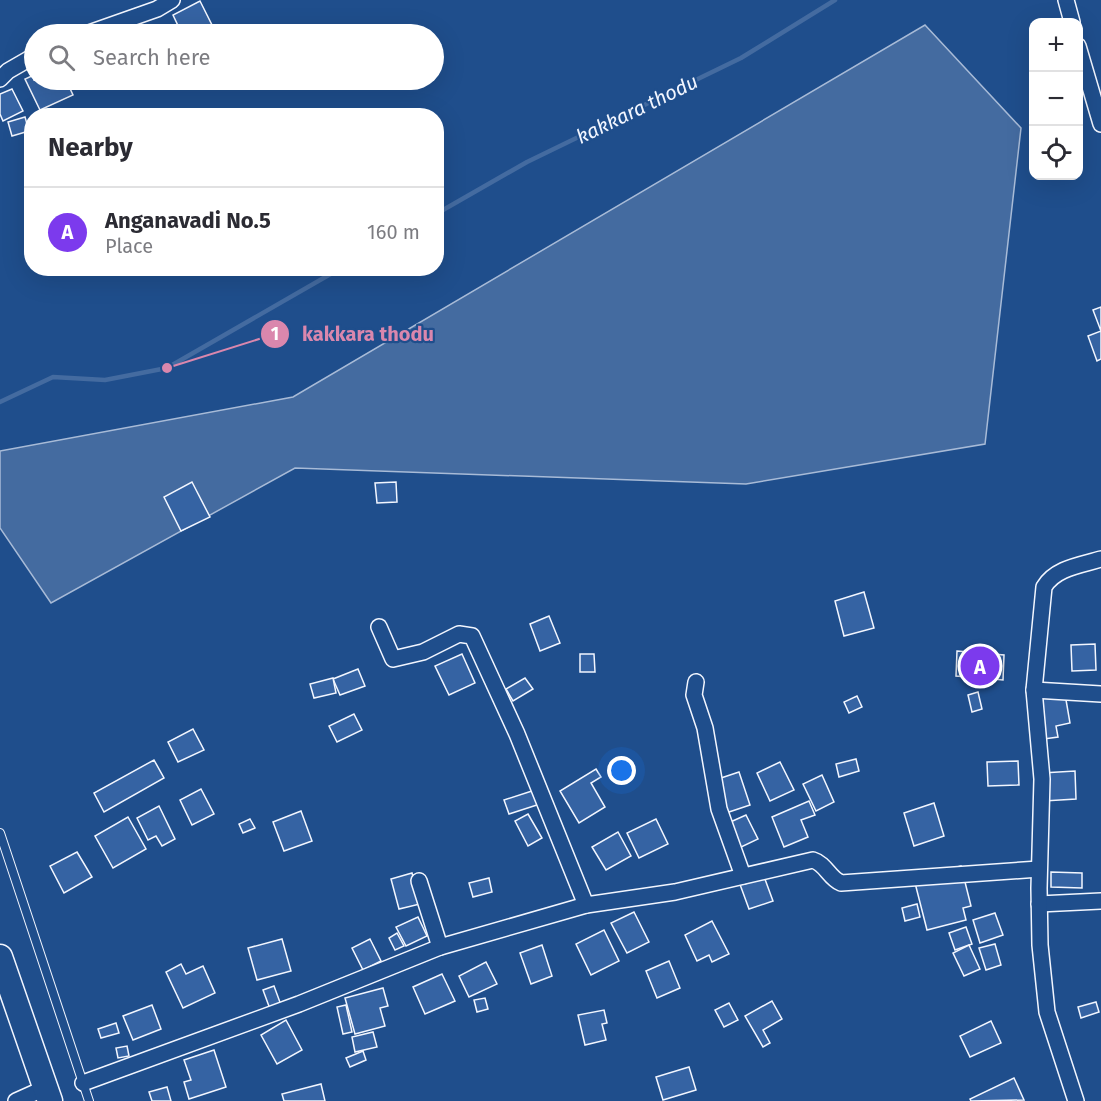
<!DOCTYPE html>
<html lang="en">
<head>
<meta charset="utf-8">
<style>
	body { margin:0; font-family:"Fira Sans",sans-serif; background:#f7f7f7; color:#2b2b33 }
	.controls { position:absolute; right:18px; top:18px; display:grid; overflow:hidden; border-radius:12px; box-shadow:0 6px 24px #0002 }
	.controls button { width:54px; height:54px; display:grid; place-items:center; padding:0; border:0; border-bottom:2px solid #e1e1e2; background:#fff; color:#2b2b33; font:30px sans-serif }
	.you { position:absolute; left:622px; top:771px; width:21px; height:21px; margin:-15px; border:4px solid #fff; border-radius:50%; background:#1a73e8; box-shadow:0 0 0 9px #1a73e833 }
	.badge { display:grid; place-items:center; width:39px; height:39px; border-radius:50%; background:#7c3aed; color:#fff; font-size:20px; font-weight:700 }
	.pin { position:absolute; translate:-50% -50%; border:3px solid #fff; box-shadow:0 2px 6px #0006 }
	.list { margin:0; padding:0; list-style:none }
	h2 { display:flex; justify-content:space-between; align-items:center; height:78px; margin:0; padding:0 24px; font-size:26px }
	h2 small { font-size:20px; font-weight:400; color:#7c7c81 }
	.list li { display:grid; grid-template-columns:39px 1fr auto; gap:18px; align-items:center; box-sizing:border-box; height:90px; padding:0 24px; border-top:2px solid #e1e1e2 }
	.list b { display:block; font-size:22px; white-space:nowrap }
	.list p { margin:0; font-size:20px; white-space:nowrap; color:#7c7c81 }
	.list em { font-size:20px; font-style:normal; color:#7c7c81 }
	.icon { flex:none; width:33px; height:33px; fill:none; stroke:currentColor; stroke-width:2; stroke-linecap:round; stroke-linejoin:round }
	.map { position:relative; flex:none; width:1101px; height:1101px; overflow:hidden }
	.search { position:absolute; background:#fff; box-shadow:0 6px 24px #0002; left:24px; top:24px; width:420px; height:66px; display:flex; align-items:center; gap:15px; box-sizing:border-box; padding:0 21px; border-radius:33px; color:#7c7c81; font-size:22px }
	.panel { position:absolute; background:#fff; box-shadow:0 6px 24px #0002; left:24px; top:108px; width:420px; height:168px; border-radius:24px }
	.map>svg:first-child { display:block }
	.water { fill:#446ba0; stroke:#a8bbd7; stroke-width:1.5 }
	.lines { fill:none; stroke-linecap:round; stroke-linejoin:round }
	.stream { stroke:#446ba0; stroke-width:4.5 }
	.building { fill:#3563a3; stroke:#f2f6ff; stroke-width:1.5 }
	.service-casing { stroke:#f2f6ff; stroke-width:10 }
	.minor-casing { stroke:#f2f6ff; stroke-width:18 }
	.trunk-casing { stroke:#f2f6ff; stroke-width:27 }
	.service { stroke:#1f4e8c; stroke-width:8 }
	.minor { stroke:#1f4e8c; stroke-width:15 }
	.trunk { stroke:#1f4e8c; stroke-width:24 }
	.labels { text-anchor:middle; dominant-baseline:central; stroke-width:4.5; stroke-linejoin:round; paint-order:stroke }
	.water-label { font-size:20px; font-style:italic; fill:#f2f6ff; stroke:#1f4e8c }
	.leader { fill:none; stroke:#da87ad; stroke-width:2 }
	.callout-dot { fill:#da87ad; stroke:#1f4e8c; stroke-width:2 }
	.mark-label { font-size:18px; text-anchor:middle; font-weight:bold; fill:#fff }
	.callout-label { font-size:20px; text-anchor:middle; font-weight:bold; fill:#da87ad; stroke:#1f4e8c; stroke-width:4.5; stroke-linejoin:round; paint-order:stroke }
</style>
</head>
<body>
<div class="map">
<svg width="1101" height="1101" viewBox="0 0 1101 1101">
	<rect width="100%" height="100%" fill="#1f4e8c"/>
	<!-- water -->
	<polygon class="water" points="925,25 1021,128 985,444 746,484 295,468 51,603 0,528 0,451 293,397"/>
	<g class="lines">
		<!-- stream -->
		<g class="stream">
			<polyline points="436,214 527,162 741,58 835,0"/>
			<polyline points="0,402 53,377 105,380 167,368 341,268"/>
		</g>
	</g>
	<!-- building -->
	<g class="building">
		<polygon points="200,1 213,27 198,34 182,34 173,15"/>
		<polygon points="34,75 34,80 66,80 73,95 40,110 25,79"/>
		<polygon points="12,89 23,111 3,121 0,114 0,94"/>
		<polygon points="25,117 29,131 12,136 8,122"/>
		<polygon points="1101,307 1101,331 1093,310"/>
		<polygon points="1101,331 1101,359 1097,361 1088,336"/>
		<polygon points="192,482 210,517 181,531 164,497"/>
		<polygon points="396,482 397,502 377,503 375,483"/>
		<polygon points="864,592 874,628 844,636 835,601"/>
		<polygon points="549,616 560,643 540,651 530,624"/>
		<polygon points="1095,644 1096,670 1072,671 1071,645"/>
		<polygon points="957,651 1004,655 1003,680 956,676"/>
		<polygon points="462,654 475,683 449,695 435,666"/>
		<polygon points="580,654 594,654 595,672 580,672"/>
		<polygon points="358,669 365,686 340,695 333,679"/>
		<polygon points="333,678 336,693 314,698 310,684"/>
		<polygon points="525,678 533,689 513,701 506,689"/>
		<polygon points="978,692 982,709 972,712 968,695"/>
		<polygon points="1065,694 1070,723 1056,726 1058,737 1044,739 1037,699"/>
		<polygon points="857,696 862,707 849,713 844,702"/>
		<polygon points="354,714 362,730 337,742 329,726"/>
		<polygon points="193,729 204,750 178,762 168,742"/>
		<polygon points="856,759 859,771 839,777 836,764"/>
		<polygon points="154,760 164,778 104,812 94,793"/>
		<polygon points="1018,761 1019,785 988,786 987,762"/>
		<polygon points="780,762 794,790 770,801 757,773"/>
		<polygon points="596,769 601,777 591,783 605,807 579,823 560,791"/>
		<polygon points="1075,771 1076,799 1044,801 1042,773"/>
		<polygon points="739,772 750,805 723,814 712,781"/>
		<polygon points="822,775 834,802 816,811 803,784"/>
		<polygon points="201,789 214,814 192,825 180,800"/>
		<polygon points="535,790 540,804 509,814 504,800"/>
		<polygon points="809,801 815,815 801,820 808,837 784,847 772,817"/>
		<polygon points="934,803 944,836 914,846 904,813"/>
		<polygon points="159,806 175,839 162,846 156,836 148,840 137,818"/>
		<polygon points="301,811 312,841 284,851 273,822"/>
		<polygon points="528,814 542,838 528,846 515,821"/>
		<polygon points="746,815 758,839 737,849 726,824"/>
		<polygon points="128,817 146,849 113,868 95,836"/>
		<polygon points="250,819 255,828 243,833 239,824"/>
		<polygon points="656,819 668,844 639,858 627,833"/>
		<polygon points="618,832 631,856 606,870 592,847"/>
		<polygon points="77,852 92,877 64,893 50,866"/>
		<polygon points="961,866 971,906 963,908 966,920 927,930 914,879"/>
		<polygon points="762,871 773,901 749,909 738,879"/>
		<polygon points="1051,872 1082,873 1082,888 1051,887"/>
		<polygon points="412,873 420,904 399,909 391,879"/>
		<polygon points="489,878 492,892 473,897 469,883"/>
		<polygon points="917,904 920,917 905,921 902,908"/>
		<polygon points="634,912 649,942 627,953 611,923"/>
		<polygon points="995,913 1003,935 980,943 973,920"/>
		<polygon points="418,917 427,936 406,946 396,927"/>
		<polygon points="712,921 729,954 712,962 709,955 697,961 685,935"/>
		<polygon points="966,927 972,944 955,950 949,933"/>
		<polygon points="604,930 619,961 591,975 576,944"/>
		<polygon points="397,933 404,946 395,950 389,938"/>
		<polygon points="282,939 291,971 257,980 248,948"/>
		<polygon points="370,939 381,961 363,970 352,948"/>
		<polygon points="995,944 1001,965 986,970 979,948"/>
		<polygon points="542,945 552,976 531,984 520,953"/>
		<polygon points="969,945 980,969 964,976 953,953"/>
		<polygon points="669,961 680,988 657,998 646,971"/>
		<polygon points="486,962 497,984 469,997 459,976"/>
		<polygon points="181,964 186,974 203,966 215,993 183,1008 166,972"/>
		<polygon points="442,974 455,1001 425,1014 413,987"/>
		<polygon points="274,986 281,1005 270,1009 263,990"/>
		<polygon points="383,988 388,1006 380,1008 385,1026 355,1034 345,998"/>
		<polygon points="485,998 488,1009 477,1012 474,1000"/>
		<polygon points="772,1001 782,1019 763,1030 770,1043 763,1047 745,1016"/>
		<polygon points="1096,1002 1099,1012 1081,1018 1078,1007"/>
		<polygon points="729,1003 738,1020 724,1027 715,1010"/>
		<polygon points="152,1005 161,1029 133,1040 123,1016"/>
		<polygon points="346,1005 352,1032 343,1034 337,1007"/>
		<polygon points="604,1010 607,1023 602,1024 606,1040 585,1045 578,1015"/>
		<polygon points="286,1020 302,1050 277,1064 261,1035"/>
		<polygon points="991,1021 1001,1043 970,1057 960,1036"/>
		<polygon points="116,1023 119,1033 101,1038 98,1029"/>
		<polygon points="373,1032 377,1047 355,1052 352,1037"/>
		<polygon points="127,1046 129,1056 118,1058 116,1048"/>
		<polygon points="214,1050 226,1087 189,1099 184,1082 191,1080 184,1060"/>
		<polygon points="363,1051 366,1060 350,1067 346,1058"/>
		<polygon points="689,1067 696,1090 663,1100 656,1077"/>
		<polygon points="1014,1078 1024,1100 971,1101 970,1099"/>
		<polygon points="321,1084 325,1101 284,1101 282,1094"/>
		<polygon points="167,1087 171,1101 152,1101 149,1092"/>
	</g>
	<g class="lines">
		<!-- service casing -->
		<g class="service-casing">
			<polyline id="service" points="0,833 89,1101"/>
		</g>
		<!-- minor casing -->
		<g class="minor-casing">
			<g id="minor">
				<polyline points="1066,0 1072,22"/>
				<polyline points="86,34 157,9 172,0"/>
				<polyline points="1078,46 1101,124"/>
				<polyline points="0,79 8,71 34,56"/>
				<polyline points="379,627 393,659 423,652 459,634 472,636 517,734 586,905"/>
				<polyline points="696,682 694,695 705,728 719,809 743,876"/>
				<polyline points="1034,690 1101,694"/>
				<polyline points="419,881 440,947"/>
				<polyline points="1039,904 1101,901"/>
				<path d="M 83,1083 L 299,1004 L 440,947 L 586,905 L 675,892 L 813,860 C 826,864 829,878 841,883 L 1039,869"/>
				<polyline points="16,1101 45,1088"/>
				<path d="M 1076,1101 L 1047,1012 L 1040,945 L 1039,888 L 1042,779 L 1034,690 L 1044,587 C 1055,568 1081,565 1101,559"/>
			</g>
		</g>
		<!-- trunk casing -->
		<g class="trunk-casing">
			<polyline id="trunk" points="0,957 50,1101"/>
		</g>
		<!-- service -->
		<use href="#service" class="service"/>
		<!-- minor -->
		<use href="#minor" class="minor"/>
		<!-- trunk -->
		<use href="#trunk" class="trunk"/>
	</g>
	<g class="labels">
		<!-- water labels -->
		<g class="water-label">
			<text transform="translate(637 109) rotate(-26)">kakkara thodu</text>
		</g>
	</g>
	<!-- callouts -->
	<path class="leader" d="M167 368L275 334"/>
	<g class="callout-dot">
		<circle cx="167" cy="368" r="6"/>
		<circle cx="275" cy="334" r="15"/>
	</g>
	<g class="mark-label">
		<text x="275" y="340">1</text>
	</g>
	<g class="callout-label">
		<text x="368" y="341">kakkara thodu</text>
	</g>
</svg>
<div class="controls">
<button>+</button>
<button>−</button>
<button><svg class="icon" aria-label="locate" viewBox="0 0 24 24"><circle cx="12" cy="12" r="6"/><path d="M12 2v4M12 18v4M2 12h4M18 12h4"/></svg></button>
</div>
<div class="you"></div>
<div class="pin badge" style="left:980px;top:666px">A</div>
<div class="search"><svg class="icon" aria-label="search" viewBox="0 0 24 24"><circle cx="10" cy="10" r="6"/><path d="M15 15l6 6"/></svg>Search here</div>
<section class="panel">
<h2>Nearby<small></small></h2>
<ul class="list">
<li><span class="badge">A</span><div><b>Anganavadi No.5</b><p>Place</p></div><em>160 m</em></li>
</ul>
</section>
</div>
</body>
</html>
